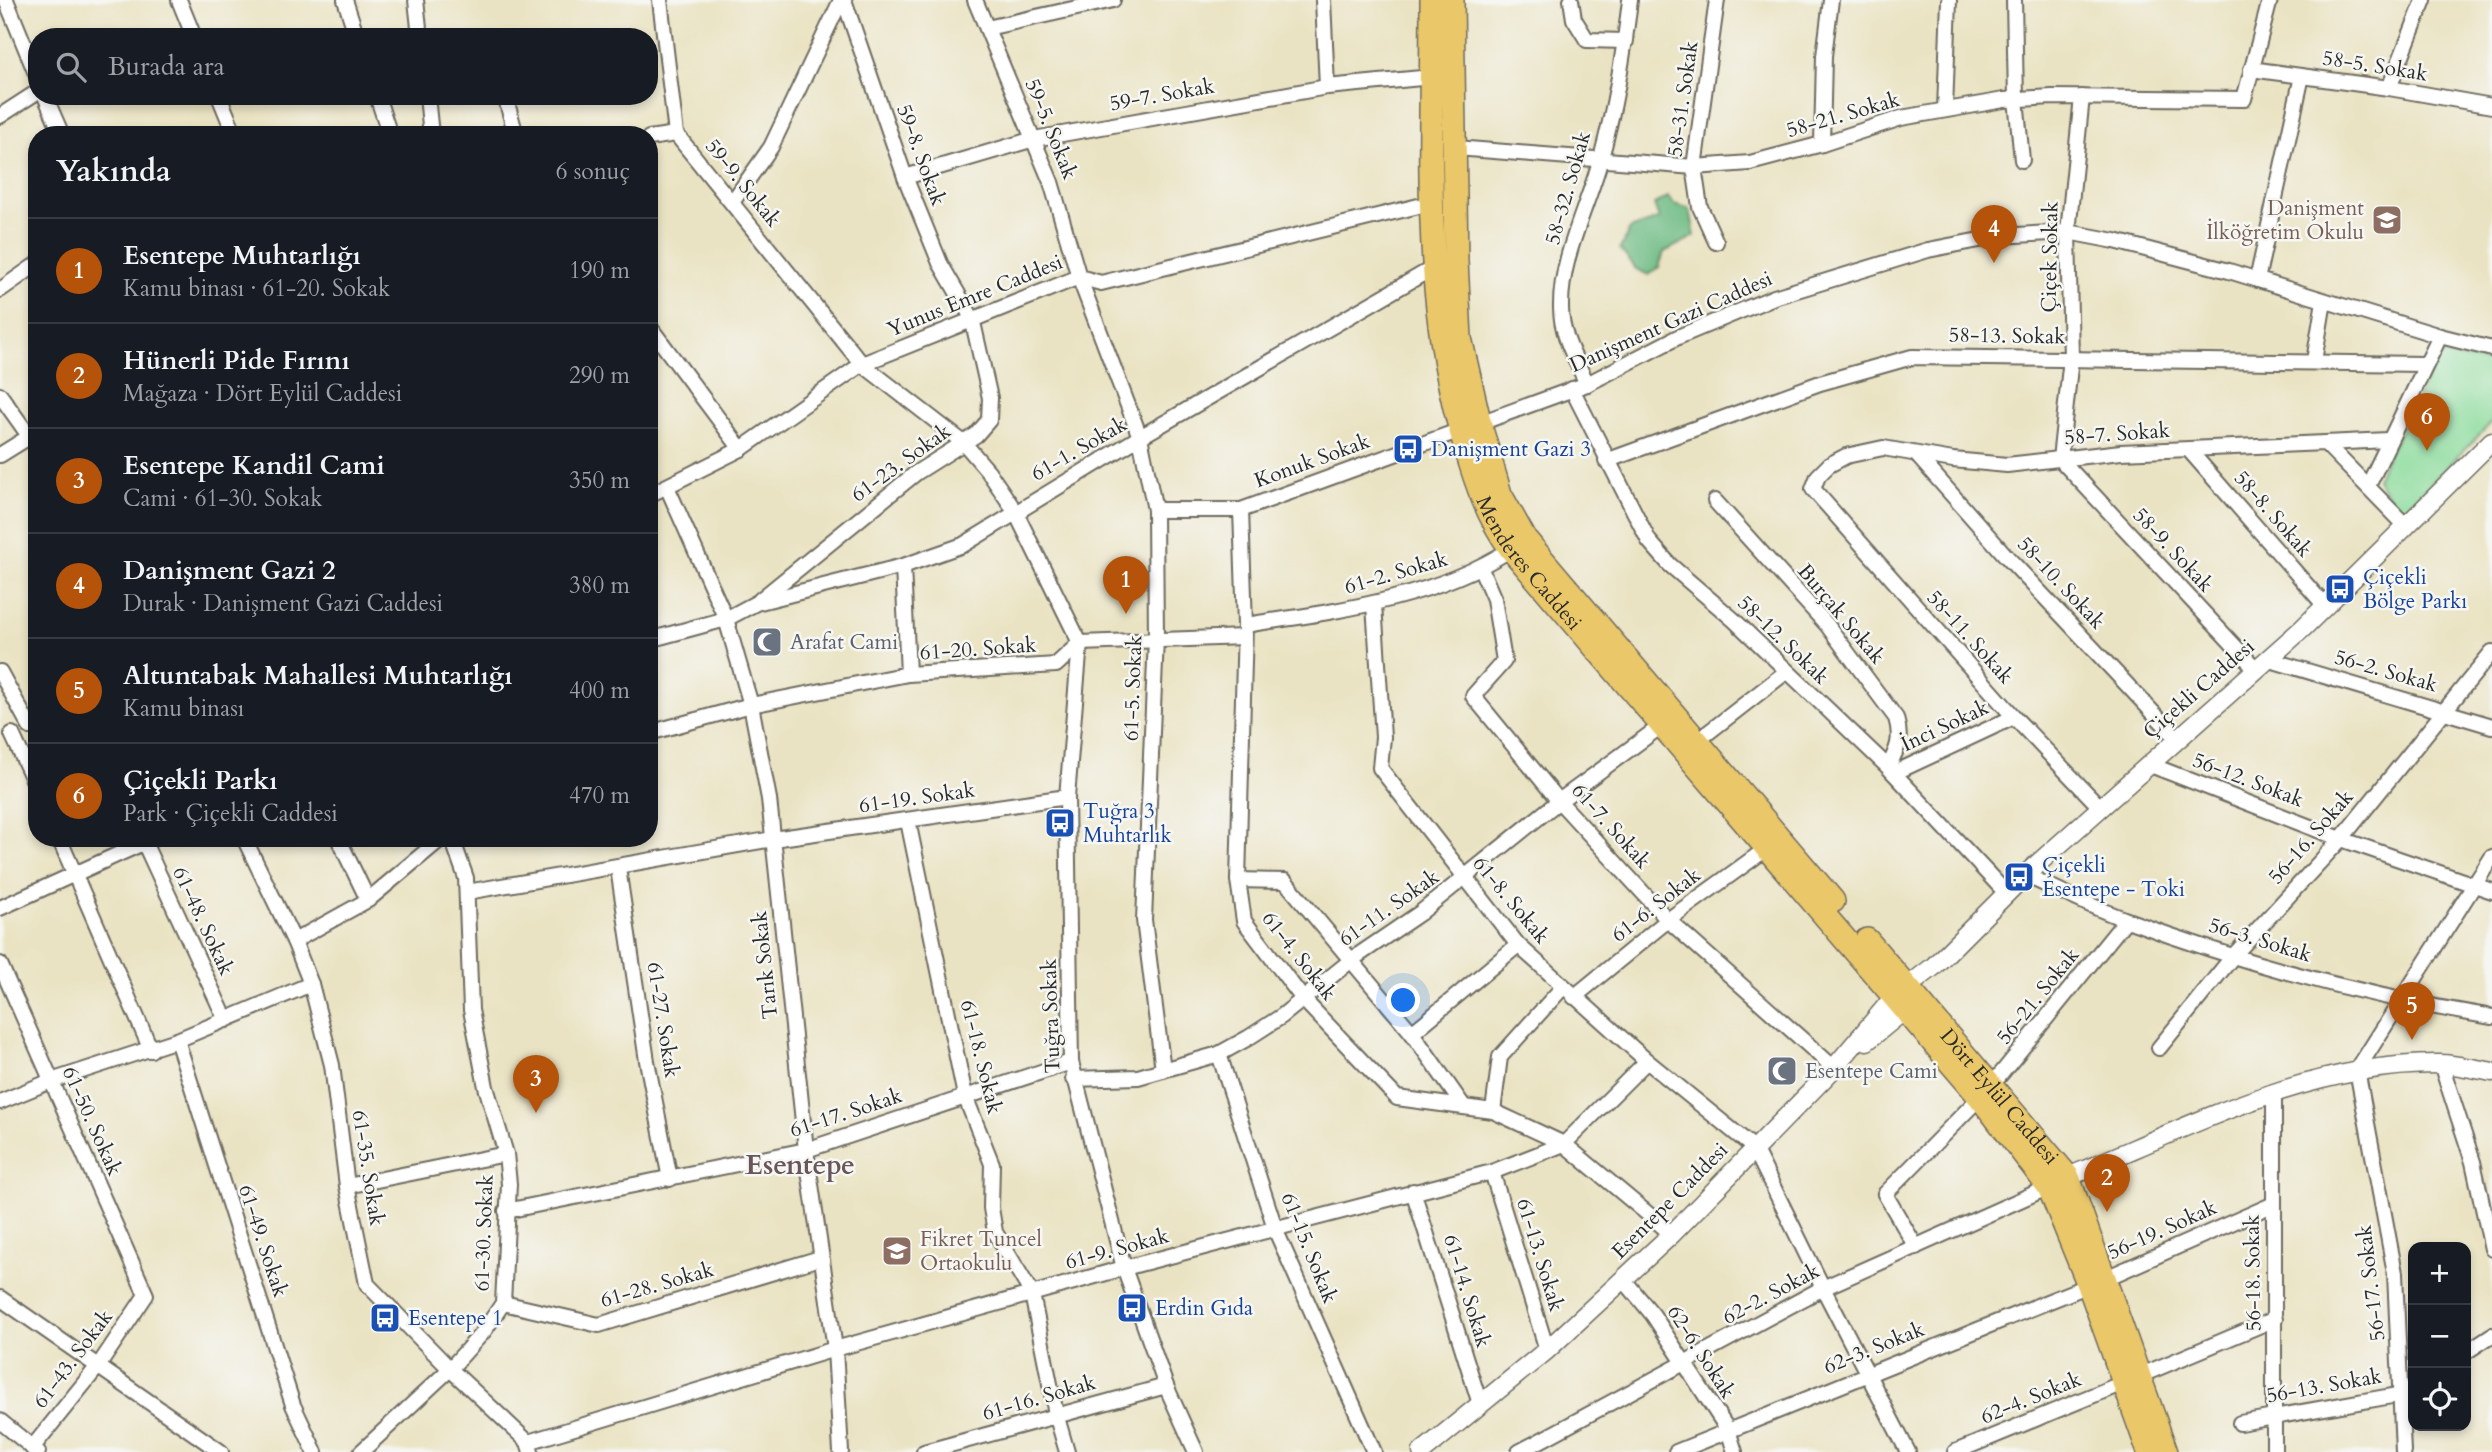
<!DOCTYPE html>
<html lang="tr">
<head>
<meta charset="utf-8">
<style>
	body { margin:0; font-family:Cardo,serif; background:#242831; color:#f1f3f6 }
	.controls { position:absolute; right:21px; bottom:21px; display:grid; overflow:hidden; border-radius:14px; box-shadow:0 4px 10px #0003 }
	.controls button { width:63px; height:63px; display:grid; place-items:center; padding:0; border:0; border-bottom:2px solid #363941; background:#171b24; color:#f1f3f6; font:35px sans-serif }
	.you { position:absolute; left:1404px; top:1001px; width:24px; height:24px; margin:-18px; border:5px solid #fff; border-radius:50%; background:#1a73e8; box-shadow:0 0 0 10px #1a73e833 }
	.badge { display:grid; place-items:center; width:46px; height:46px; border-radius:50%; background:#b45309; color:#fff; font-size:23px; font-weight:700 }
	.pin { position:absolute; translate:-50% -58px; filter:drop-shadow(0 2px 4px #0008) }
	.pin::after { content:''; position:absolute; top:37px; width:24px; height:21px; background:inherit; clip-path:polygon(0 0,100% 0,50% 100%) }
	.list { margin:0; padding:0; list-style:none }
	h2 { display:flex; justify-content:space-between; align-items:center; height:91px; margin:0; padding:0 28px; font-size:30px }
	h2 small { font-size:23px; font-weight:400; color:#9ea1a6 }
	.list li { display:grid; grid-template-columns:46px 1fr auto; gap:21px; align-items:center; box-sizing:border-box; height:105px; padding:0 28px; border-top:2px solid #363941 }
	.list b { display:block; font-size:26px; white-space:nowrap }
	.list p { margin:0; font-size:23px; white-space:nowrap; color:#9ea1a6 }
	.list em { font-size:23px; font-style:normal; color:#9ea1a6 }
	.icon { flex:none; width:38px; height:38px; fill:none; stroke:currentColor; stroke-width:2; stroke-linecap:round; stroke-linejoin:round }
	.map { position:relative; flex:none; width:2492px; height:1452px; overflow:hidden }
	.search { position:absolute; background:#171b24; box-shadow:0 4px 10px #0003; left:28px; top:28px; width:630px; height:77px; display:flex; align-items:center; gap:18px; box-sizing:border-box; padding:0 24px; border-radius:28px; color:#9ea1a6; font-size:26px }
	.panel { position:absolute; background:#171b24; box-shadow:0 4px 10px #0003; left:28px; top:126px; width:630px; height:721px; border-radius:28px }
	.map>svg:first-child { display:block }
	.green { fill:#8bdc9c; stroke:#5b8464; stroke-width:2 }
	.forest { fill:#70bc84; stroke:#4e7458; stroke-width:2 }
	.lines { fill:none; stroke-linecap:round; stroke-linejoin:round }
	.minor-casing { stroke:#6e6b60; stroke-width:18 }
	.tertiary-casing { stroke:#6e6b60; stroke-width:21 }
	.primary-casing { stroke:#6e6b60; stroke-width:26 }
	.minor { stroke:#fff; stroke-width:14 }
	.tertiary { stroke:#fff; stroke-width:18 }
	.primary { stroke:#eac769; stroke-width:23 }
	.labels { text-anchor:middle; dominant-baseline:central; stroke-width:5; stroke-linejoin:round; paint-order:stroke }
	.street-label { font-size:21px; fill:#2b2b2b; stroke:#f6f6f2 }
	.education-label { font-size:21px; fill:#785e54; stroke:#f6f6f2; text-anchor:end }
	.transit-label { font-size:21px; fill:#164399; stroke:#f6f6f2; text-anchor:start }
	.worship-label { font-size:21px; fill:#5b616d; stroke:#f6f6f2; text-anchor:start }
	.district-label { font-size:28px; font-weight:bold; fill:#68565c; stroke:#f6f6f2 }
</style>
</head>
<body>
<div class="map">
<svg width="2492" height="1452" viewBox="0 0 2492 1452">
	<rect width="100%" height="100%" fill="#f6f6f2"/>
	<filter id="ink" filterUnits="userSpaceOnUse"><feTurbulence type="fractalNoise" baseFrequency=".0143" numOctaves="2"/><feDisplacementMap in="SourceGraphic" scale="14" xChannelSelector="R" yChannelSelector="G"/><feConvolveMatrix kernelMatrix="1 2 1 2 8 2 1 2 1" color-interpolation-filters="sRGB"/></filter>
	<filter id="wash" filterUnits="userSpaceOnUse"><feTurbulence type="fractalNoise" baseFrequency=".00686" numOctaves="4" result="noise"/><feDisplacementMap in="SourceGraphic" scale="28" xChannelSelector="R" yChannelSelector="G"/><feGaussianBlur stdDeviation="1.57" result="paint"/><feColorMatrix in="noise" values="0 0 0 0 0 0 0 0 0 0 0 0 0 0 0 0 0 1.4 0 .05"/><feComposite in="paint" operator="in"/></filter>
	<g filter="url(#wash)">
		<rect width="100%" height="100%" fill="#eae3c3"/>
		<!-- green -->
		<polygon class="green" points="2439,355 2492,363 2492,422 2402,512 2376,479"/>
		<!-- forest -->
		<polygon class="forest" points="1668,197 1674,204 1690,209 1695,236 1664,252 1659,267 1649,275 1636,269 1620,249 1630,229 1659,219 1654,204"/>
	</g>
	<g filter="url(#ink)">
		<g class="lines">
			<!-- minor casing -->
			<g class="minor-casing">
				<g id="minor">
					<polyline points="6,0 37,76"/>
					<polyline points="179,0 194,37"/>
					<polyline points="345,0 357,37"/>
					<polyline points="416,0 420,37"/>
					<polyline points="660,0 676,134 862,364 964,443 988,471 1015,511 1080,643 1067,797 1071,1062 1124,1268 1166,1386 1196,1452"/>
					<polyline points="975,0 1051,182 1079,277 1140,437 1155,510 1156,638 1144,920 1163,1070"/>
					<polyline points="1323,0 1327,87"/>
					<polyline points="1571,0 1574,19 1587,40 1626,41"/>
					<polyline points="2014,0 2016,99 2022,160"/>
					<polyline points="987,28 1113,0"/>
					<polyline points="2251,69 2389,88 2492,106"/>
					<polyline points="2389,88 2424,0"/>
					<polyline points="45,96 62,135"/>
					<polyline points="219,96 235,135"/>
					<polyline points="377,96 390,135"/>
					<polyline points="427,96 431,135"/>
					<polyline points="505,96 516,135"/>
					<polyline points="2082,97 2068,232 2071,358 2060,459 2256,669"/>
					<polyline points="1945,110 1949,0"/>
					<polyline points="0,116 37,92"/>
					<polyline points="649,138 676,134"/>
					<polyline points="1822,144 1824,56 1831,0"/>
					<polyline points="1456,148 1694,167 1750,163 1822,144 1901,118 2004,100 2052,97 2244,99 2270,0"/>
					<polyline points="905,177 1034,139 1327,87 1432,77"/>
					<polyline points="733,201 771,147 841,0"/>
					<polyline points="1716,242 1700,207 1694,167 1717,0"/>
					<polyline points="2257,280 2302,76"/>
					<polyline points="0,290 37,264"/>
					<polyline points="649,326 741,449"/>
					<polyline points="2314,361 2324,301"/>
					<path d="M 1587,384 C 1576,360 1561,335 1561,308 C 1560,258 1588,206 1601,158 C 1615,107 1624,53 1630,0"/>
					<polyline points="1572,389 1649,541 1670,565 1734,620 1888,767 2006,893"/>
					<polyline points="0,395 37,447"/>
					<polyline points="2325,443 2388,440"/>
					<polyline points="2189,450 2325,606"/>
					<polyline points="1916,454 2007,557 2177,738"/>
					<polyline points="0,455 37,432"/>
					<polyline points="1606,461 1820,383 1912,357 2424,364"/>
					<polyline points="2368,486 2440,336"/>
					<polyline points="668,489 726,619 751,705 769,799 806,1150 835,1349 841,1452"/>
					<polyline points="649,495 741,449 862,364 1079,277 1101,283 1431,203"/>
					<path d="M 1715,501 L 1827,625 L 1896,718 C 1902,738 1898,749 1888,767"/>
					<polyline points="1155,510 1241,510 1587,384 1678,337 1774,297 1928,250 2000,236 2068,232 2115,241 2229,271 2440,336 2492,349"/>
					<polyline points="1241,510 1245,625 1238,880 1244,921 1303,999 1397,1098 1493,1111 1564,1144 1672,1234"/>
					<polyline points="903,566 908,674"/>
					<polyline points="1481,569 1494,599 1504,661 1473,696 1559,801 1668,920 1834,1068"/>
					<polyline points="760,600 916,473 976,435 989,420 990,398 972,318 940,263 905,177 844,0"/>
					<polyline points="1374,605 1383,737 1380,768 1518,945 1647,1061 1754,1148 1823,1288 1908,1452"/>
					<path d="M 1245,625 C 1336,611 1432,600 1511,549"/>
					<polyline points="649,640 726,619 756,603 903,566 963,545 1140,437 1433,268"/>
					<polyline points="2267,659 2492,726"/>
					<polyline points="0,672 30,727"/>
					<polyline points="649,733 751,705 908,674 1056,665 1080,643 1244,637"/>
					<polyline points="12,734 37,788"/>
					<polyline points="1696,742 1786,672"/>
					<polyline points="2148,764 2341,839 2492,891"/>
					<polyline points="1894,773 2014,717"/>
					<polyline points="2100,807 2014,717 1813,489 1818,476 1829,465 1846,456 1883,448 1953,460 2007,465 2121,452 2325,443 2407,527"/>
					<polyline points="908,821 965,1096 992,1164 991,1208 995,1232 1032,1294 1056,1414 1067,1452"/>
					<polyline points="59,838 151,1050"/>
					<polyline points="142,838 226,1020"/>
					<polyline points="244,838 294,941 311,984 332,1065 347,1186 367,1284 450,1369 528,1442 531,1452"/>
					<polyline points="338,838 368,900"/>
					<polyline points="618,868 647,1061 670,1179"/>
					<path d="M 2025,875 C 2059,890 2093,908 2127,920 C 2245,964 2369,997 2492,1017"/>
					<polyline points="1238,880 1285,881 1412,1033 1464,1107"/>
					<polyline points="467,892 773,839 1067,797"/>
					<polyline points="0,908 154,838"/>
					<polyline points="294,941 368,900 442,838"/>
					<polyline points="0,964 146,1295 99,1365 32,1448"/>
					<polyline points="1574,997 1668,920 1766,849"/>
					<polyline points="1412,1033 1518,945"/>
					<polyline points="177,1040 293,1405 315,1452"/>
					<polyline points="2159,1048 2234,955 2341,839 2492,652"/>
					<polyline points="1219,1054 1276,1231 1374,1452"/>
					<polyline points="2441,1064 2473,1162 2492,1249"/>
					<polyline points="1073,1079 1138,1077 1219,1054 1248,1038 1282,1016 1354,958 1420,913 1559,801 1661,726"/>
					<polyline points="2274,1093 2274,1452"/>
					<polyline points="0,1102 51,1081 177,1040 311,984"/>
					<polyline points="1493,1111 1500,1057 1563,987"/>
					<polyline points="1492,1172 1547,1350"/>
					<polyline points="347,1186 506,1154"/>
					<polyline points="1413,1191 1480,1404"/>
					<polyline points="506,1211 806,1150 1071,1062"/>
					<polyline points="1916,1247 1885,1194 1992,1085 2126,920"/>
					<polyline points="2106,1278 2274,1204"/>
					<polyline points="1624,1280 1653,1315 1728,1430 1735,1452"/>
					<polyline points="0,1298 221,1452"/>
					<polyline points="503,1303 599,1325 820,1258"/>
					<polyline points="2466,1352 2492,1335"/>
					<polyline points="2139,1376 2275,1319"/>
					<polyline points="0,1421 38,1452"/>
					<polyline points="2240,1423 2403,1394 2413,1387"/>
					<polyline points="528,1442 835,1349 1124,1268 1492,1172 1564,1144 1647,1061"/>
					<polyline points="361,1452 450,1369 484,1331 503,1303 509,1184 506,1154 486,1087 471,1010 466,878 452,838"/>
					<polyline points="924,1452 1166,1386"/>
					<polyline points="1519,1452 1823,1288 2049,1187"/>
					<polyline points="1676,1452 2089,1285"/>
					<polyline points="1955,1452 2123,1383"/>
					<polyline points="2403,1452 2395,1273 2357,1070 2492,857"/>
				</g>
			</g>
			<!-- tertiary casing -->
			<g class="tertiary-casing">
				<g id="tertiary">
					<polyline points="1867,1041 1913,1003"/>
					<path d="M 2068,1177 C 2187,1128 2307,1063 2439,1064 C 2456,1064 2475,1069 2492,1072"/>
					<polyline points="1422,1452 1547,1350 1672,1234 1834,1068 1894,997 1933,967 2025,875 2303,628 2492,441"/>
				</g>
			</g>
			<!-- primary casing -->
			<g class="primary-casing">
				<g id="primary">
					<path id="s1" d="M 1432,0 C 1432,150 1421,303 1466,448 C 1477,486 1488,517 1511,549 L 1980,1097 L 2049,1187 L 2089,1285 L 2149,1452"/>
					<polyline points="1452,0 1456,261 1460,338 1480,425 1500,494 1525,539 1833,901"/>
					<path id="s2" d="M 1867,940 L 2068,1177 L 2166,1452"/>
				</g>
			</g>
			<!-- minor -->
			<use href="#minor" class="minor"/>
			<!-- tertiary -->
			<use href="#tertiary" class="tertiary"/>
			<!-- primary -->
			<use href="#primary" class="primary"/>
		</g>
	</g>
	<!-- icons -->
	<defs>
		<g id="school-square" transform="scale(1.575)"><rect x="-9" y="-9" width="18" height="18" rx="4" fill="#8d6e63" stroke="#f6f6f2"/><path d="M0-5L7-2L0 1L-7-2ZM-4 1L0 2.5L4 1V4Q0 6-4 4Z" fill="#fff"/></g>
		<g id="bus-square" transform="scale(1.575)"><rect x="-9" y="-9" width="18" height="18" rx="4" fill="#1a4fb4" stroke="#f6f6f2"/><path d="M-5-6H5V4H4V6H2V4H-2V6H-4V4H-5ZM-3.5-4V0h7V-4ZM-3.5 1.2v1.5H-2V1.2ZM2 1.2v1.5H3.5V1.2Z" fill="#fff"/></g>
		<g id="mosque-square" transform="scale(1.575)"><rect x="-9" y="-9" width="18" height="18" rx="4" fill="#6b7280" stroke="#f6f6f2"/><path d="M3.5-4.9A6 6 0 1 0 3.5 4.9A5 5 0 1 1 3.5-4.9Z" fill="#fff"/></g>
	</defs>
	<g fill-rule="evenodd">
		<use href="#school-square" x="2387" y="220"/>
		<use href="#bus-square" x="1408" y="449"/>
		<use href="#bus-square" x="2340" y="589"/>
		<use href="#mosque-square" x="767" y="642"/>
		<use href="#bus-square" x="1060" y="823"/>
		<use href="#bus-square" x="2019" y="877"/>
		<use href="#mosque-square" x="1782" y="1071"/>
		<use href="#school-square" x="897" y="1251"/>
		<use href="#bus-square" x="1132" y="1308"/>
		<use href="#bus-square" x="385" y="1318"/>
	</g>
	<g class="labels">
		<!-- street labels -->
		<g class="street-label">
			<text transform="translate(2375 66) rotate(9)">58-5. Sokak</text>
			<text transform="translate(1162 95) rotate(-10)">59-7. Sokak</text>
			<text transform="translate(1683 99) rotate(-82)">58-31. Sokak</text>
			<text transform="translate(1843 115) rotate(-16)">58-21. Sokak</text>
			<text transform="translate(1051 129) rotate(68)">59-5. Sokak</text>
			<text transform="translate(921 155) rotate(70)">59-8. Sokak</text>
			<text transform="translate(743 183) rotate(51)">59-9. Sokak</text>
			<text transform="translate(1568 188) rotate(-74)">58-32. Sokak</text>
			<text transform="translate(2050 257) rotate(-89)">Çiçek Sokak</text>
			<text transform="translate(975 296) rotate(-22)">Yunus Emre Caddesi</text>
			<text transform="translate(1671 322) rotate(-24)">Danişment Gazi Caddesi</text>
			<text transform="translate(2007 336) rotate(1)">58-13. Sokak</text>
			<text transform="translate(2117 434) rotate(-4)">58-7. Sokak</text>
			<text transform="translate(1079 449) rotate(-30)">61-1. Sokak</text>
			<text transform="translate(1312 461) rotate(-20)">Konuk Sokak</text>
			<text transform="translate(901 463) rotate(-36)">61-23. Sokak</text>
			<text transform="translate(2273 514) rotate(49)">58-8. Sokak</text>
			<text transform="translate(2173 550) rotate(47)">58-9. Sokak</text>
			<text stroke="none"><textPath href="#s1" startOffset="584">Menderes Caddesi</textPath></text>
			<text transform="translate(1396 573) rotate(-16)">61-2. Sokak</text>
			<text transform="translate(2061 583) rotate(47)">58-10. Sokak</text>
			<text transform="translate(1841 614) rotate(50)">Burçak Sokak</text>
			<text transform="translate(1970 637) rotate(48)">58-11. Sokak</text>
			<text transform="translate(1783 640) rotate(44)">58-12. Sokak</text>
			<text transform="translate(978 649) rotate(-4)">61-20. Sokak</text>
			<text transform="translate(2386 671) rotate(16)">56-2. Sokak</text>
			<text transform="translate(1133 688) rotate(-88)">61-5. Sokak</text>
			<text transform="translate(2199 689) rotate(-41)">Çiçekli Caddesi</text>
			<text transform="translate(1945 726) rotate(-25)">İnci Sokak</text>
			<text transform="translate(2248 780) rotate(21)">56-12. Sokak</text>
			<text transform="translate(917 798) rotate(-8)">61-19. Sokak</text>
			<text transform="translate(1611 826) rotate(48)">61-7. Sokak</text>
			<text transform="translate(2311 837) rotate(-49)">56-16. Sokak</text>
			<text transform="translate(1511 900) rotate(50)">61-8. Sokak</text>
			<text transform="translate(1656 905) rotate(-38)">61-6. Sokak</text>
			<text transform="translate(1389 908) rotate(-35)">61-11. Sokak</text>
			<text transform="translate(203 921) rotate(65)">61-48. Sokak</text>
			<text transform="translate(2260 940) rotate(17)">56-3. Sokak</text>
			<text transform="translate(1299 956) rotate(52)">61-4. Sokak</text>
			<text transform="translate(765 965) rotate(-96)">Tarık Sokak</text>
			<text transform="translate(2038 996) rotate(-51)">56-21. Sokak</text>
			<text transform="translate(1051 1016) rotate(-92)">Tuğra Sokak</text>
			<text transform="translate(663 1020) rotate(81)">61-27. Sokak</text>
			<text transform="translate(981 1057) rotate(76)">61-18. Sokak</text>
			<text stroke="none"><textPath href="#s2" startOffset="205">Dört Eylül Caddesi</textPath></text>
			<text transform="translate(846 1113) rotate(-18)">61-17. Sokak</text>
			<text transform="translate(92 1121) rotate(66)">61-50. Sokak</text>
			<text transform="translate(368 1168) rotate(81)">61-35. Sokak</text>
			<text transform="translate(1670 1201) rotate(-45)">Esentepe Caddesi</text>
			<text transform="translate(2162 1230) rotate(-24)">56-19. Sokak</text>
			<text transform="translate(484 1233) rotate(-88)">61-30. Sokak</text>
			<text transform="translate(263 1241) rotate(72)">61-49. Sokak</text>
			<text transform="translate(1309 1248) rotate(68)">61-15. Sokak</text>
			<text transform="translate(1117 1249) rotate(-15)">61-9. Sokak</text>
			<text transform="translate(1540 1255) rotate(73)">61-13. Sokak</text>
			<text transform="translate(2253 1273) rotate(-91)">56-18. Sokak</text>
			<text transform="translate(2371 1283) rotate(-97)">56-17. Sokak</text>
			<text transform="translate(657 1285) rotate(-16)">61-28. Sokak</text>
			<text transform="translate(1467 1291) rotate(73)">61-14. Sokak</text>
			<text transform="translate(1771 1294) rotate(-28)">62-2. Sokak</text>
			<text transform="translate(1874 1348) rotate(-22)">62-3. Sokak</text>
			<text transform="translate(1701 1352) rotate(57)">62-6. Sokak</text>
			<text transform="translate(73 1359) rotate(-53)">61-43. Sokak</text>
			<text transform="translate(2324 1386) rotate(-10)">56-13. Sokak</text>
			<text transform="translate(1039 1398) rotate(-16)">61-16. Sokak</text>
			<text transform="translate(2031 1398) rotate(-22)">62-4. Sokak</text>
		</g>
		<!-- education labels -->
		<g class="education-label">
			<text x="2364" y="208">Danişment<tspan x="2364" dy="24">İlköğretim Okulu</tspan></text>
			<text x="920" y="1239" text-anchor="start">Fikret Tuncel<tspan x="920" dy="24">Ortaokulu</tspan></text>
		</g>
		<!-- transit labels -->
		<g class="transit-label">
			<text x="1431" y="449">Danişment Gazi 3</text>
			<text x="2363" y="577">Çiçekli<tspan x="2363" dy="24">Bölge Parkı</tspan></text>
			<text x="1083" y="811">Tuğra 3<tspan x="1083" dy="24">Muhtarlık</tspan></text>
			<text x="2042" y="865">Çiçekli<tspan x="2042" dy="24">Esentepe - Toki</tspan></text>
			<text x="1155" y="1308">Erdin Gıda</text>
			<text x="408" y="1318">Esentepe 1</text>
		</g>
		<!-- worship labels -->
		<g class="worship-label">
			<text x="790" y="642">Arafat Cami</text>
			<text x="1805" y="1071">Esentepe Cami</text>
		</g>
		<!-- district labels -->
		<g class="district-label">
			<text x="800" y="1165">Esentepe</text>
		</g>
	</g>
</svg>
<div class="controls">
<button>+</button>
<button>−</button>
<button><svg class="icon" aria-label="locate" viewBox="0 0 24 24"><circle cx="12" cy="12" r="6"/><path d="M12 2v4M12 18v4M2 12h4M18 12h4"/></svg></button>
</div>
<div class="you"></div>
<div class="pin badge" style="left:1126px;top:614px">1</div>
<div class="pin badge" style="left:2107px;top:1212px">2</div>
<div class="pin badge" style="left:536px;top:1113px">3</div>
<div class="pin badge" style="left:1994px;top:263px">4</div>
<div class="pin badge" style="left:2412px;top:1040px">5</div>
<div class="pin badge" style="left:2427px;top:451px">6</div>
<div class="search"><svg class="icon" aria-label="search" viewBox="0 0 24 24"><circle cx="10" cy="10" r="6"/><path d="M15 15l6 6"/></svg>Burada ara</div>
<section class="panel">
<h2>Yakında<small>6 sonuç</small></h2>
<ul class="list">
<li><span class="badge">1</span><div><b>Esentepe Muhtarlığı</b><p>Kamu binası · 61-20. Sokak</p></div><em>190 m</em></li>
<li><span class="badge">2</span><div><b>Hünerli Pide Fırını</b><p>Mağaza · Dört Eylül Caddesi</p></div><em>290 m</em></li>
<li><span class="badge">3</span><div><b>Esentepe Kandil Cami</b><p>Cami · 61-30. Sokak</p></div><em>350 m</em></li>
<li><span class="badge">4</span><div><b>Danişment Gazi 2</b><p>Durak · Danişment Gazi Caddesi</p></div><em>380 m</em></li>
<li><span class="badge">5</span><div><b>Altuntabak Mahallesi Muhtarlığı</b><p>Kamu binası</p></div><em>400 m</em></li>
<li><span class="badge">6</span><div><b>Çiçekli Parkı</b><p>Park · Çiçekli Caddesi</p></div><em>470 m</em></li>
</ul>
</section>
</div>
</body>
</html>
